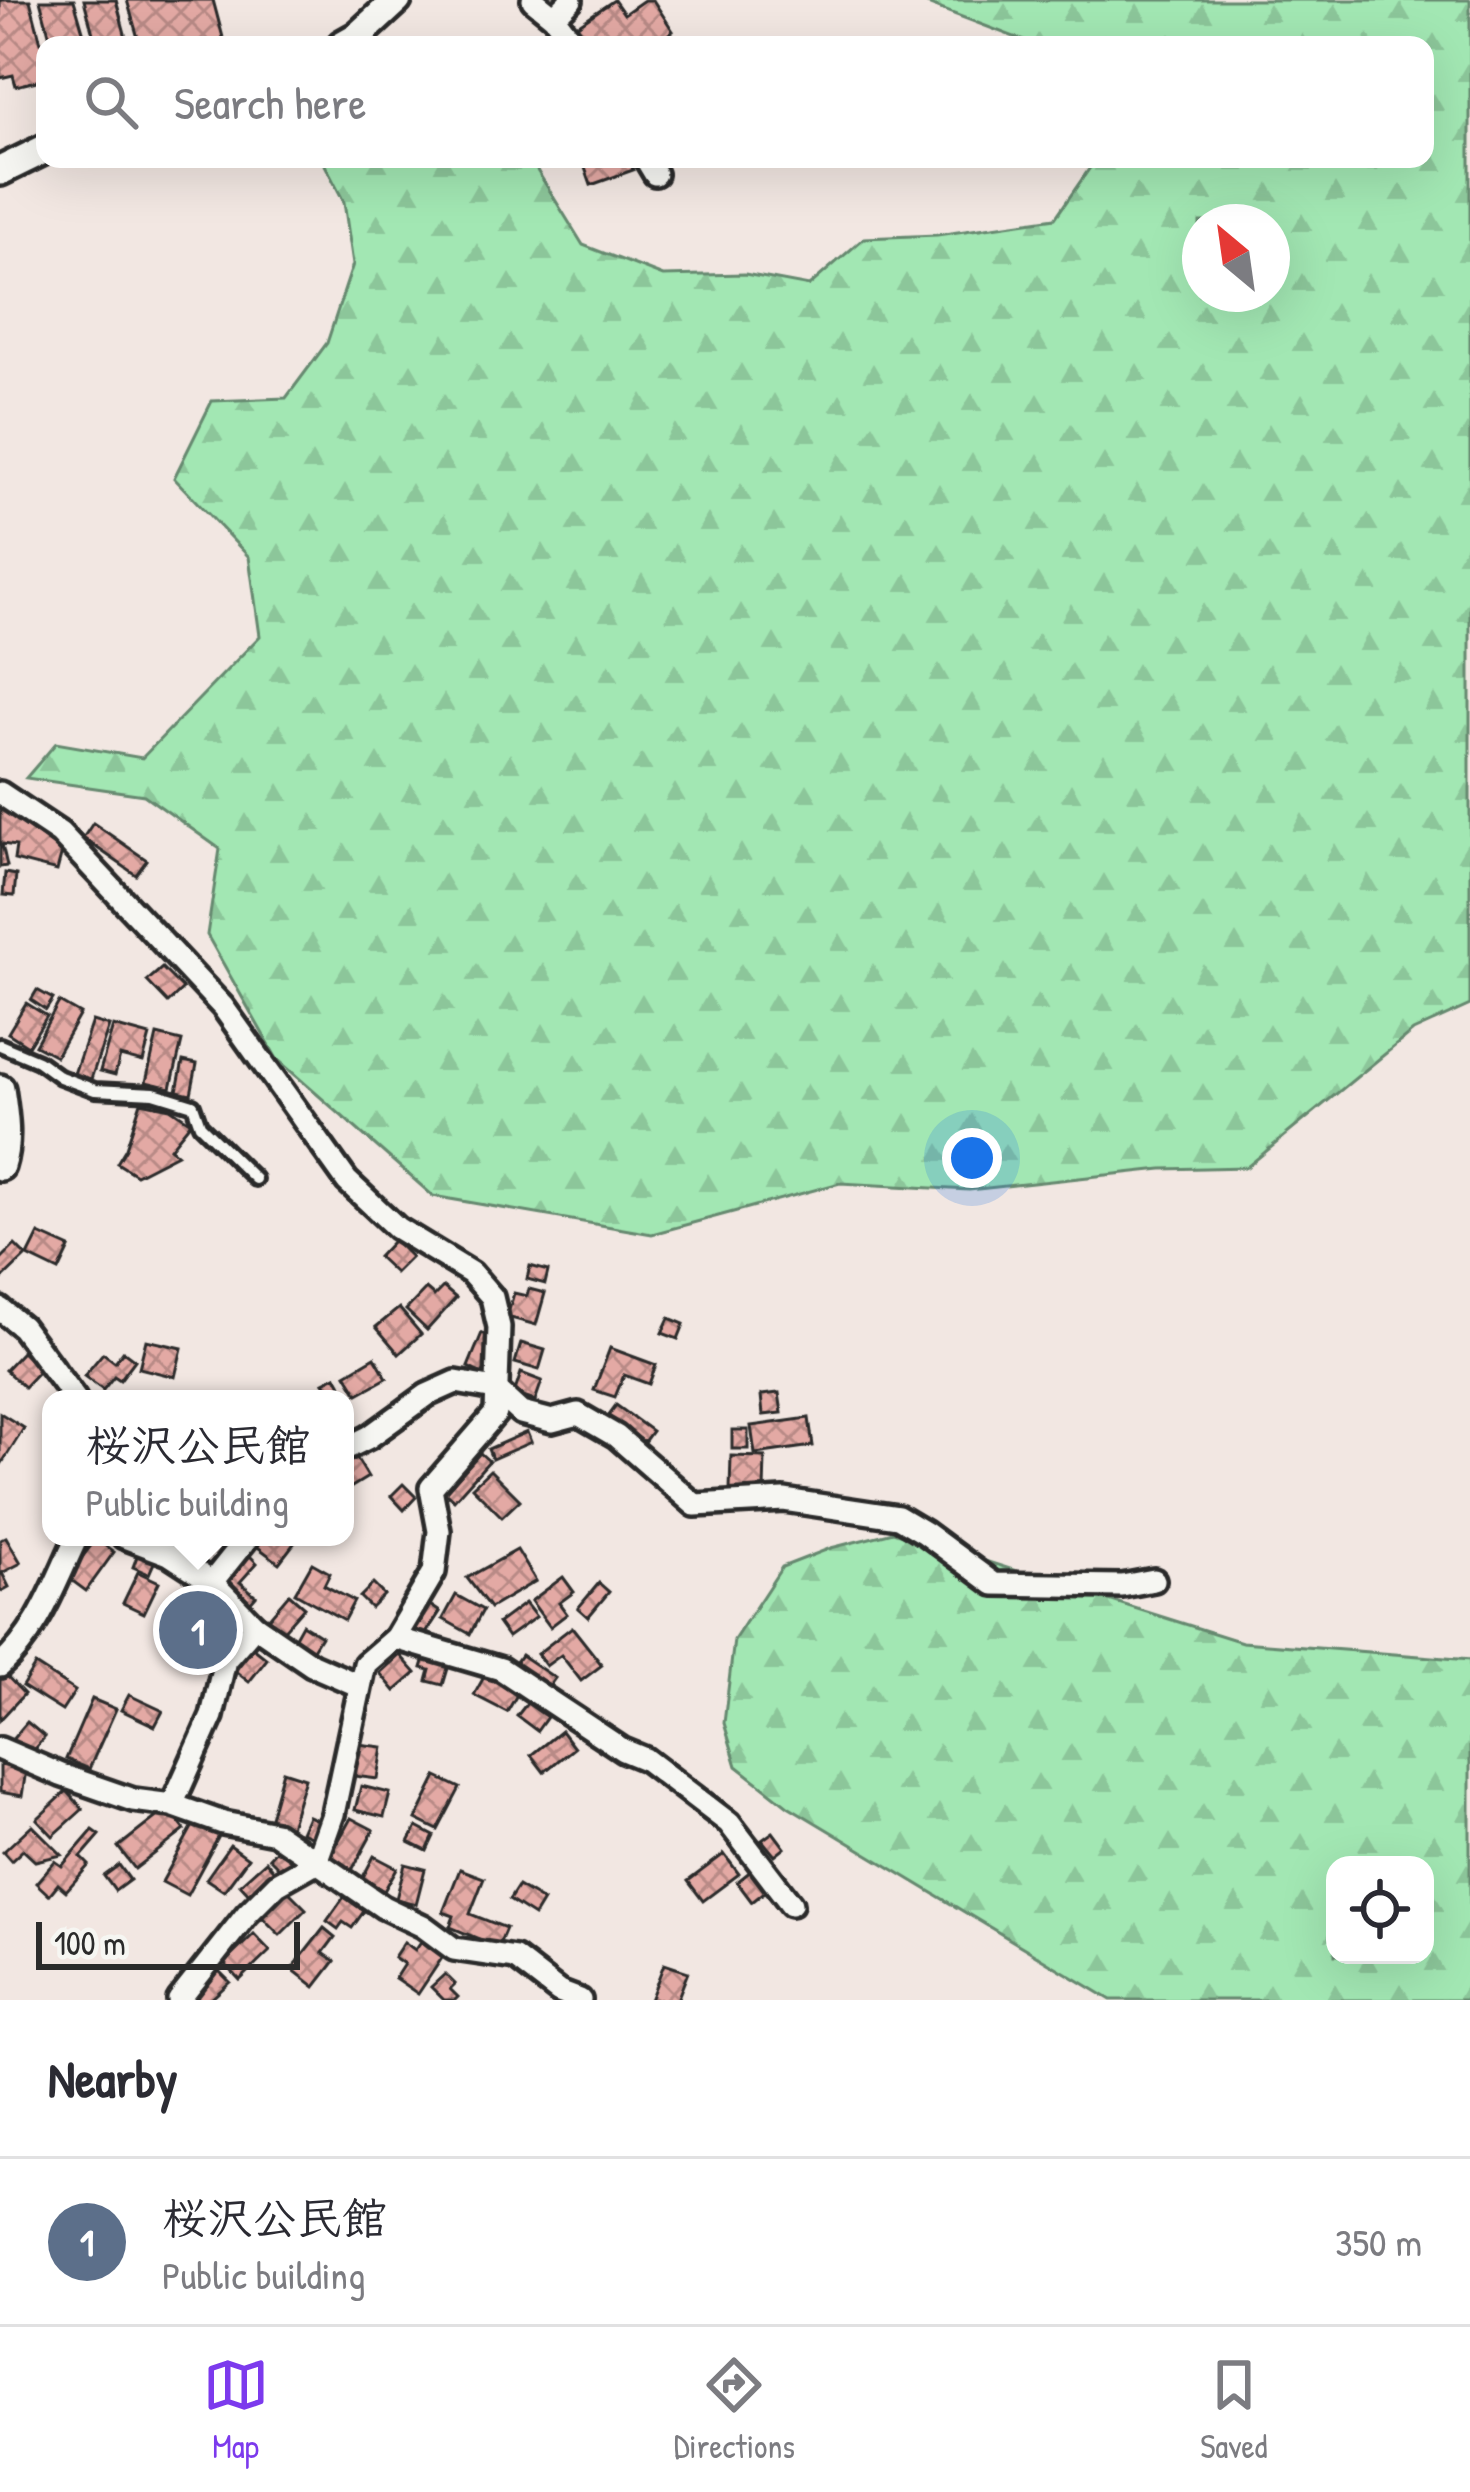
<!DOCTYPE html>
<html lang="en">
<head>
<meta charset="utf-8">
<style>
	body { margin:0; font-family:"Patrick Hand","Klee One",sans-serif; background:#f2f2f3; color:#2b2b33 }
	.controls { position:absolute; right:36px; bottom:36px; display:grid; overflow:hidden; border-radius:24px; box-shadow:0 12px 48px #0002 }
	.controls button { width:108px; height:108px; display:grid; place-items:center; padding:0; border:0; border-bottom:3px solid #e1e1e2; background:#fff; color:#2b2b33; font:60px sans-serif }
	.compass { position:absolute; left:1182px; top:204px; width:108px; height:108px; border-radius:50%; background:#fff; box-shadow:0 12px 48px #0002; rotate:331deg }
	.scale { position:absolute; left:36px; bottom:30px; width:264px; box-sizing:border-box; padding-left:12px; border:6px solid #2b2b2b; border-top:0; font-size:33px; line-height:42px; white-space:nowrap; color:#2b2b2b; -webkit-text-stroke:9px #f6f6f2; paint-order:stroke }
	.you { position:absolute; left:972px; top:1158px; width:42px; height:42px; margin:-30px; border:9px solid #fff; border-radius:50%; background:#1a73e8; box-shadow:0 0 0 18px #1a73e833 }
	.badge { display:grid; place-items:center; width:78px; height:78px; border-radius:50%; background:#7c3aed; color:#fff; font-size:39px; font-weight:700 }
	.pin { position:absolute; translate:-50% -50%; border:6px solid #fff; box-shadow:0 3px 12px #0006 }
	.popup { position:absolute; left:42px; top:1390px; width:312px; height:156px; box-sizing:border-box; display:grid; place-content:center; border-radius:24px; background:#fff; filter:drop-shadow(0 3px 9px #0005); font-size:39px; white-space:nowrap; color:#7c7c81 }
	.popup b { font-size:45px; color:#2b2b33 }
	.popup::after { content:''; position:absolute; left:50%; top:100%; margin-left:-24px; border:24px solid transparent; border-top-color:#fff }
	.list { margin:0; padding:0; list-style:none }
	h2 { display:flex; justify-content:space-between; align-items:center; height:156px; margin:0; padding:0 48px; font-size:51px }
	h2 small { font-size:39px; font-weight:400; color:#7c7c81 }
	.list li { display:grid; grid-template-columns:78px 1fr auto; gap:36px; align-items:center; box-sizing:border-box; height:168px; padding:0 48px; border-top:3px solid #e1e1e2 }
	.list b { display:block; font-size:45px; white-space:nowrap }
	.list p { margin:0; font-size:39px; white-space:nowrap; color:#7c7c81 }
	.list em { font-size:39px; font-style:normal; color:#7c7c81 }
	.icon { flex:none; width:66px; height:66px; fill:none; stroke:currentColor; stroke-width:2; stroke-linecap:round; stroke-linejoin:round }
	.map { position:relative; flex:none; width:1470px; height:2000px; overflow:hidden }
	.search { position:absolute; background:#fff; box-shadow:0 12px 48px #0002; left:36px; right:36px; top:36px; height:132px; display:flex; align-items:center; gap:30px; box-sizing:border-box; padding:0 42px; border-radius:24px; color:#7c7c81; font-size:45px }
	.sheet { height:324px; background:#fff }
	nav { display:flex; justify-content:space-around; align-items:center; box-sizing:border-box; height:168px; border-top:3px solid #e1e1e2; background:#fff; font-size:33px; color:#7c7c81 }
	nav a { display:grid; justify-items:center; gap:6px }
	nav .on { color:#7c3aed }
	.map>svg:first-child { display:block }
	.forest { fill:url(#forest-firs); stroke:#66896f; stroke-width:3; fill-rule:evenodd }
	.building { fill:url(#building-cross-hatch); stroke:#2b2b2b; stroke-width:3 }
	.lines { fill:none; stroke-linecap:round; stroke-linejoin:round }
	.lane-casing { stroke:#2b2b2b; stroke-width:20 }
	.street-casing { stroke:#2b2b2b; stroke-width:30 }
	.secondary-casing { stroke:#2b2b2b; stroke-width:36 }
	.lane { stroke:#f6f6f2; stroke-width:10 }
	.street { stroke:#f6f6f2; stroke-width:21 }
	.secondary { stroke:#f6f6f2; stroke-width:27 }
</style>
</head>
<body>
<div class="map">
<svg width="1470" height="2000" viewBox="0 0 1470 2000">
	<defs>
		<pattern id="forest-firs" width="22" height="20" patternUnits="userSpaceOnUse" patternTransform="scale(3)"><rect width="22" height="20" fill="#a2e7b3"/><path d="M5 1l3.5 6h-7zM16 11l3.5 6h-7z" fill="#8cc69a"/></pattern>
		<pattern id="building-cross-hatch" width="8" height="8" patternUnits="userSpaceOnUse" patternTransform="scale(3)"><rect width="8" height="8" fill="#e3a9a4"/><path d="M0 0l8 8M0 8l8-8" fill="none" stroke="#b88a86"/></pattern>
	</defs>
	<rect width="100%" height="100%" fill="#f2e7e2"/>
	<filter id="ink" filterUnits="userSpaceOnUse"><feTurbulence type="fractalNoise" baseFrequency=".00833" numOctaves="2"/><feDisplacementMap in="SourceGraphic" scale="24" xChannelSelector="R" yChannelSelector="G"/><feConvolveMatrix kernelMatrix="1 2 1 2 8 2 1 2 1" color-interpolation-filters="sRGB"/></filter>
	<g filter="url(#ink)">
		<!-- forest -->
		<g class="forest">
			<path d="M 917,0 L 1470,0 L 1470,1005 L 1413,1031 L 1247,1167 L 1162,1169 L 969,1190 L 840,1183 L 652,1234 L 433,1196 L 277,1059 L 207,935 L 220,849 L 144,795 L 26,778 L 56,743 L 142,758 L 260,636 L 249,557 L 174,478 L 212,401 L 286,398 L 327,343 L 353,264 L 344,202 L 322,159 L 530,159 L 583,245 L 663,276 L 745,274 L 809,286 L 864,238 L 937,235 L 1055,218 L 1096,159 L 1425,159 L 1425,45 L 1035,45 ZM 1200,222 L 1272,222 L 1272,294 L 1200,294 Z"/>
			<path d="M 893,1532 L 1242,1642 L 1470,1660 L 1470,2000 L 1111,2000 L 788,1806 L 737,1766 L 724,1723 L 734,1640 L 782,1567 L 831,1548 ZM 1335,1865 L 1425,1865 L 1425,1955 L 1335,1955 Z"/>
		</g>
		<!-- building -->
		<g class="building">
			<polygon points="0,0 30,0 45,58 45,79 16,86 13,75 0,78"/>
			<polygon points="40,0 74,0 87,45 52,45"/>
			<polygon points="84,0 116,0 128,45 96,45"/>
			<polygon points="127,0 213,0 225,45 140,45"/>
			<polygon points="614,0 624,14 644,0 653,0 673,31 664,37 670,45 627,45 622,38 613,45 589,45 576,26"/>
			<polygon points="600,159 630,159 633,170 591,185 584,165"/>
			<polygon points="0,807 62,852 57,871 14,860 16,846 2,844 7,866 0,867"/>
			<polygon points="93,823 147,860 136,875 83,838"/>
			<polygon points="5,873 16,875 14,896 3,895"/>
			<polygon points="162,968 183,989 168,1003 147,981"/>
			<polygon points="37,990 53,999 46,1010 31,1000"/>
			<polygon points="59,1002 80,1014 56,1056 35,1045"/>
			<polygon points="26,1003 47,1016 28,1046 8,1033"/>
			<polygon points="92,1021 109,1026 91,1079 74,1074"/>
			<polygon points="113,1026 150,1036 143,1062 120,1056 115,1075 100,1071"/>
			<polygon points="157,1035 182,1041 171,1088 146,1082"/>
			<polygon points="183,1061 197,1064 191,1094 177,1091"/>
			<polygon points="141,1102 170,1108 191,1122 170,1148 177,1154 136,1175 117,1163 126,1148"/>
			<polygon points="39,1234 70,1248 59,1271 28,1256"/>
			<polygon points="394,1240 411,1257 395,1273 378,1257"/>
			<polygon points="15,1245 26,1256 0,1281 0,1260"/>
			<polygon points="530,1266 548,1271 545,1284 527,1279"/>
			<polygon points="443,1287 456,1298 427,1330 406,1310 426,1289 434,1296"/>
			<polygon points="529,1289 545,1293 536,1325 507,1317 514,1293 527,1296"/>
			<polygon points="399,1308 421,1334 399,1354 376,1327"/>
			<polygon points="669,1318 684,1324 678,1339 662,1333"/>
			<polygon points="482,1333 488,1336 484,1375 468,1367"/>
			<polygon points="146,1340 182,1348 175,1377 139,1368"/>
			<polygon points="521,1343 545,1350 539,1370 515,1363"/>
			<polygon points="610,1348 656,1365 649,1384 624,1375 615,1397 594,1390"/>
			<polygon points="123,1351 135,1360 120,1380 114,1376 103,1390 84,1376 103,1353 115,1362"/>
			<polygon points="22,1352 40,1370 24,1387 5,1370"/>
			<polygon points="375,1357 387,1378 358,1394 346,1374"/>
			<polygon points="521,1373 542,1381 535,1401 514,1394"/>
			<polygon points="336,1376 348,1398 314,1399 312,1397 328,1388 324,1382"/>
			<polygon points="779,1393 782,1413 763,1415 761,1395"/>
			<polygon points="616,1405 652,1431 644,1442 608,1416"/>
			<polygon points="0,1413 24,1428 2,1463 0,1461"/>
			<polygon points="809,1418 813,1446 755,1454 751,1426"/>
			<rect x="732" y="1430" width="16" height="19"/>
			<polygon points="527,1432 531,1442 492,1459 488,1449"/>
			<polygon points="480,1453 489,1461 454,1500 445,1492"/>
			<polygon points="354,1454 368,1477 345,1491 345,1460"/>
			<polygon points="731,1456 765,1457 764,1491 730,1490"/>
			<polygon points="490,1470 520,1500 502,1517 472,1487"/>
			<polygon points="403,1484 416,1497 404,1510 391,1496"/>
			<polygon points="6,1537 21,1563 2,1573 9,1587 0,1592 0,1540"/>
			<polygon points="262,1537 299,1537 279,1563 255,1545"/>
			<polygon points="96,1539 114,1552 86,1591 67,1577"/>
			<polygon points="517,1550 536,1581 490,1608 467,1578"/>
			<polygon points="139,1551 156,1558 149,1574 133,1567"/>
			<polygon points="248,1554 257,1563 240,1582 256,1596 249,1604 224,1582"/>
			<polygon points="312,1563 330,1573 324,1585 354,1601 344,1620 295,1593"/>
			<polygon points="138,1572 159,1582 144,1613 123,1603"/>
			<polygon points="563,1577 574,1592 559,1603 567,1614 550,1627 531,1601"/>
			<polygon points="599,1583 609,1592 588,1617 578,1608"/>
			<polygon points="373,1584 384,1595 371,1608 360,1597"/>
			<polygon points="289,1594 304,1607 281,1633 266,1621"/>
			<polygon points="456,1595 483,1610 470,1634 443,1619"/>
			<polygon points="427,1603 440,1612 425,1635 412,1627"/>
			<polygon points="525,1603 536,1617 508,1637 498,1623"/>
			<polygon points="189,1606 222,1627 205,1653 173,1633"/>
			<polygon points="302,1624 321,1636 310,1654 292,1642"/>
			<polygon points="572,1627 602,1665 581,1681 561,1655 546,1666 537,1654"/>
			<polygon points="253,1648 267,1659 249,1682 235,1671"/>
			<polygon points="400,1655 416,1673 395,1691 380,1673"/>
			<polygon points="521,1655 555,1678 547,1689 513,1666"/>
			<polygon points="425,1658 449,1665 443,1685 427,1681 430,1670 422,1668"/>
			<polygon points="35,1665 75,1691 62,1711 22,1686"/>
			<polygon points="4,1673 24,1694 0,1720 0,1677"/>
			<polygon points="485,1675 518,1693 507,1712 474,1695"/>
			<polygon points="129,1695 163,1711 155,1726 121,1710"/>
			<polygon points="92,1699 116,1709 89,1769 66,1759"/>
			<polygon points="527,1703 547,1717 537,1731 517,1716"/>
			<polygon points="27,1722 45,1737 34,1749 10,1742"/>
			<polygon points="561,1731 574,1748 544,1772 531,1755"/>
			<polygon points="358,1744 383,1747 378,1779 354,1776"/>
			<polygon points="0,1765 26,1770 22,1796 0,1792"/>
			<polygon points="283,1771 305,1778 290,1827 269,1821"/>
			<polygon points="437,1777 460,1788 438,1830 416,1819"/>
			<polygon points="361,1786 390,1793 384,1817 355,1810"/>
			<polygon points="67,1791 83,1809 53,1836 37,1819"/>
			<polygon points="159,1815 174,1816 185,1830 135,1869 118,1847"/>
			<polygon points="308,1816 322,1822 315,1838 301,1832"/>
			<polygon points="351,1818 374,1830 351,1872 328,1860"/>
			<polygon points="195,1822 219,1836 187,1895 162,1882"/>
			<polygon points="32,1825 62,1855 35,1861 23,1850 11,1861 3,1852"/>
			<polygon points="417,1827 434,1836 427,1851 409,1842"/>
			<polygon points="93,1830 100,1835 81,1857 89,1865 66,1891 58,1884 49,1895 36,1883 55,1861 62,1866"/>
			<polygon points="773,1832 785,1848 775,1856 762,1840"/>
			<polygon points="230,1845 248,1858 224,1891 206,1879"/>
			<polygon points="280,1846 293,1860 282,1871 269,1858"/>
			<polygon points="724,1854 739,1874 703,1901 688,1881"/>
			<polygon points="374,1856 397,1868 384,1891 362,1879"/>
			<polygon points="266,1861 276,1873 250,1895 240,1884"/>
			<polygon points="405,1864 425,1869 416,1904 396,1899"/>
			<polygon points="119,1865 130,1880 115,1891 104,1876"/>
			<polygon points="460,1869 484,1878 470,1914 506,1928 498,1947 450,1927 454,1916 443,1912"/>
			<polygon points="752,1870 767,1890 752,1902 737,1882"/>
			<polygon points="518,1886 543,1901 534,1916 509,1900"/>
			<polygon points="286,1889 306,1909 280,1935 260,1915"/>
			<polygon points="344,1897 364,1911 352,1928 343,1922 338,1929 327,1921"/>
			<polygon points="324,1928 335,1937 323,1953 335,1961 315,1987 292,1969"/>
			<polygon points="254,1934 270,1951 240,1980 224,1963"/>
			<polygon points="422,1940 444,1955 418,1994 395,1978 404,1964 394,1957 404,1942 415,1950"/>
			<polygon points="664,1964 688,1972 677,2000 650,2000"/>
			<polygon points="217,1969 230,1982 210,2000 191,2000"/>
			<polygon points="445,1974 455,1984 450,1989 458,1997 455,2000 444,2000 431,1987"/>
		</g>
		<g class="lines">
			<!-- lane casing -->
			<g class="lane-casing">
				<polyline id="lane" points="0,1045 38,1061 60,1077 95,1090 154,1093 193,1105 200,1125 255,1179"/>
			</g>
			<!-- street casing -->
			<g class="street-casing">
				<g id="street">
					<polyline points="533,0 554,17 575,45"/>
					<polyline points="554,17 571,0"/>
					<polyline points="646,159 655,174"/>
					<polyline points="0,793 60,833 223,1007 347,1181 397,1228 471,1273 492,1297 499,1327 496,1413 431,1488 439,1531 434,1572 395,1638 365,1664 333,1814 316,1862 277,1884 247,1914 179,2000"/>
					<polyline points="0,1309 22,1327 75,1399"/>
					<polyline points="345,1449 369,1437 427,1395 456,1382 495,1389 521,1413 552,1421 578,1414 616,1436 695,1505 784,1500 898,1517 925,1533 994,1584 1122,1586 1154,1580"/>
					<polyline points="124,1537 169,1554 212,1582 255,1626 312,1665 358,1685"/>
					<polyline points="212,1582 248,1537"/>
					<polyline points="395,1638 501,1669 623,1750 645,1759 729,1823 791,1904"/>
					<path d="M 0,1666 C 39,1632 55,1583 77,1537"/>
					<polyline points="0,1749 61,1775 133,1800 172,1805 223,1823 275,1833 383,1907 423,1926 454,1949 515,1958 559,1992 580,2000"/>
					<polyline points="172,1805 212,1716 225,1660 255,1626"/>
				</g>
			</g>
			<!-- secondary casing -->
			<g class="secondary-casing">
				<g id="secondary">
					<polyline points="342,45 358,36 397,0"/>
					<polyline points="0,171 45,149"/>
					<path d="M 0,1089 C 4,1115 8,1141 0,1166"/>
				</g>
			</g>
			<!-- lane -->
			<use href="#lane" class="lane"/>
			<!-- street -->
			<use href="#street" class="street"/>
			<!-- secondary -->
			<use href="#secondary" class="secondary"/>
		</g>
	</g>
</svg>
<div class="controls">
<button><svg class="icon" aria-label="locate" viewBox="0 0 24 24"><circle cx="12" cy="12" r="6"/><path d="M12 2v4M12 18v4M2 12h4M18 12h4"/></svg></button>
</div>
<svg class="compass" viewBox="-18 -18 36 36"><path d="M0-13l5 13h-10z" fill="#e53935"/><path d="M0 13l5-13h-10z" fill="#7c7c81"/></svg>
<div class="scale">100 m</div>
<div class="you"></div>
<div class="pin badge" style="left:198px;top:1630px;background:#5c6f8a">1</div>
<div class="popup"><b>桜沢公民館</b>Public building</div>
<div class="search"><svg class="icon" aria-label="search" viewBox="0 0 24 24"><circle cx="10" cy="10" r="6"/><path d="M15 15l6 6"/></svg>Search here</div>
</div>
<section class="sheet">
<h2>Nearby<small></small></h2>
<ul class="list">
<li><span class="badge" style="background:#5c6f8a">1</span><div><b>桜沢公民館</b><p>Public building</p></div><em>350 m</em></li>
</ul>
</section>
<nav>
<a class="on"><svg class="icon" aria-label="map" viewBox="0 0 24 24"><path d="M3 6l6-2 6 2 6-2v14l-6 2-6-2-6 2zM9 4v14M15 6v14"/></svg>Map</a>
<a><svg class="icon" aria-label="directions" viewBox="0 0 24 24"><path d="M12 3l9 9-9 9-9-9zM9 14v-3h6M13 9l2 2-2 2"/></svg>Directions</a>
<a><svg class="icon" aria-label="saved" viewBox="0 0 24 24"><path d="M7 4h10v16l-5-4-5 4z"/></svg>Saved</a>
</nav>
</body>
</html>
